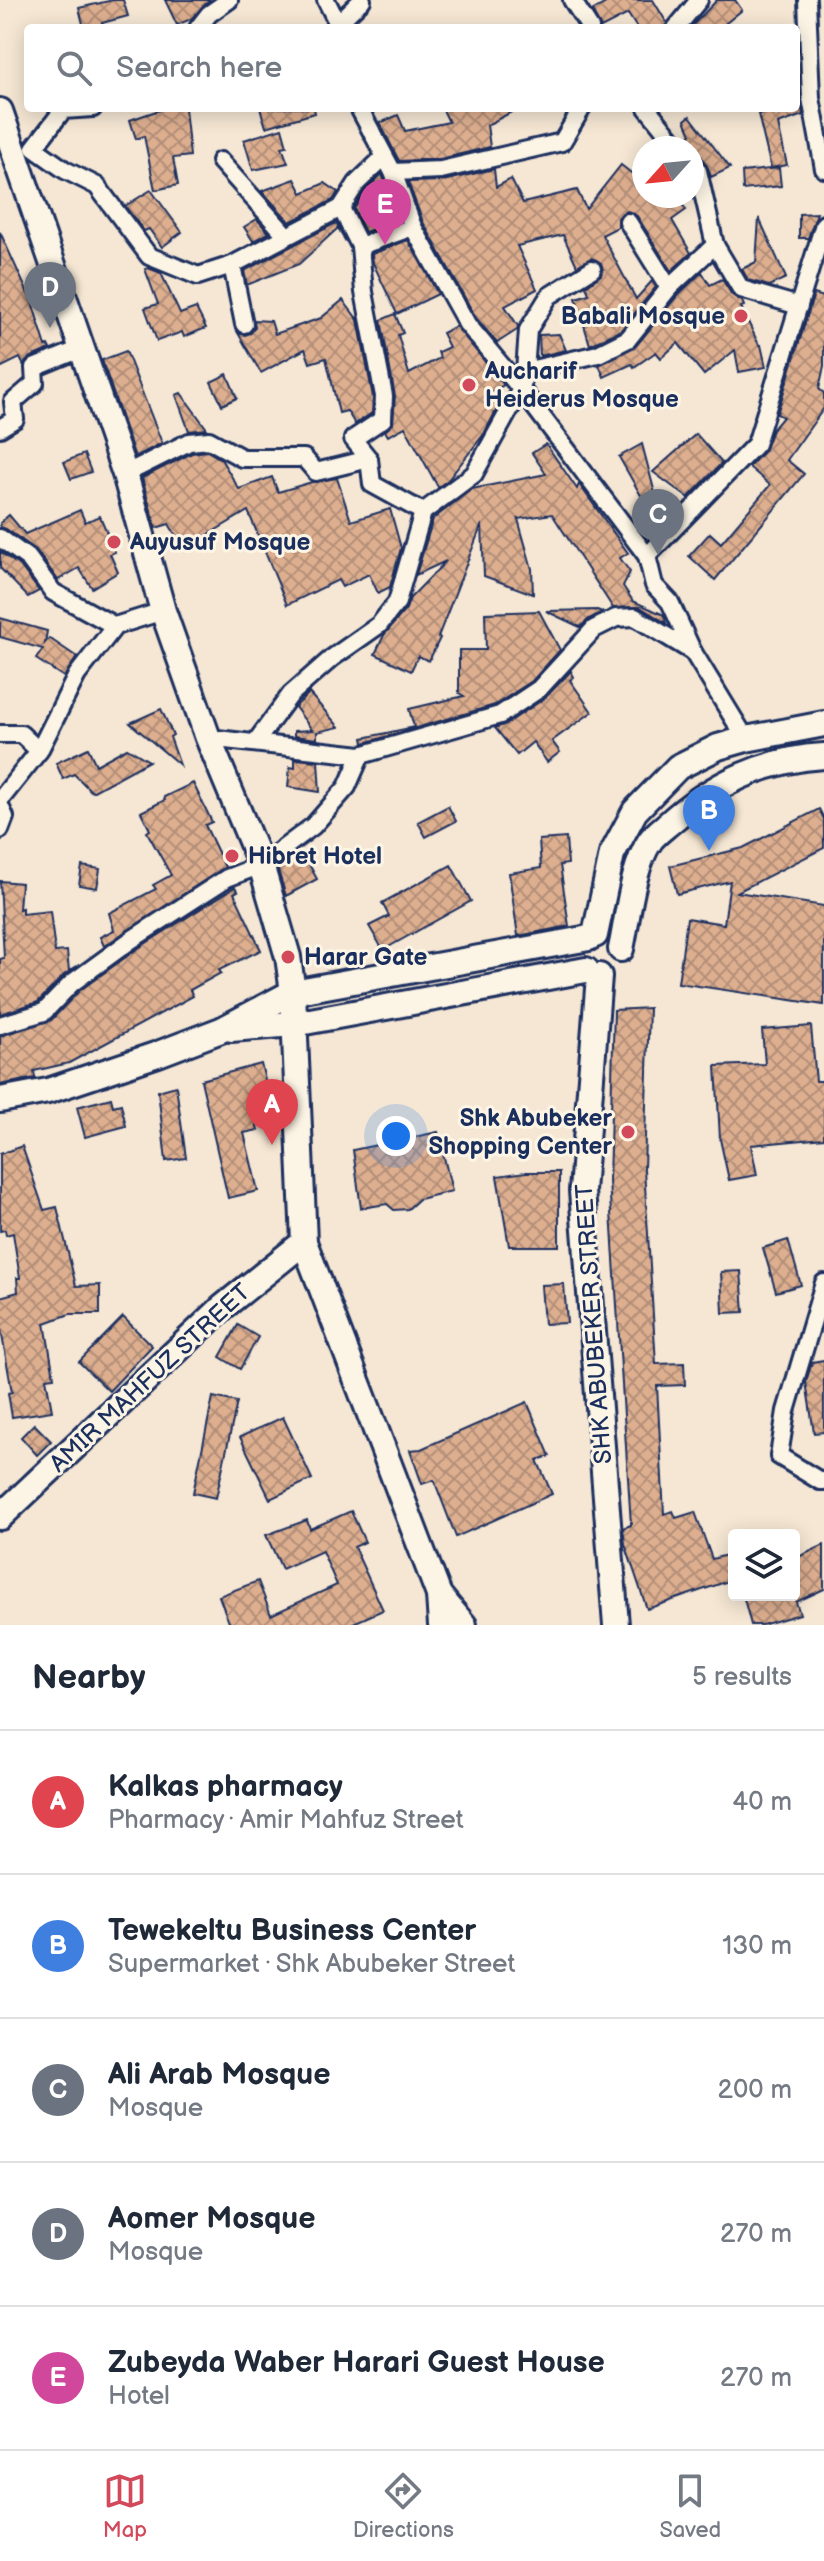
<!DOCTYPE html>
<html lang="en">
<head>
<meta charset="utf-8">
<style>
	body { margin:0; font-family:"Balsamiq Sans",sans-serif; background:#f2f2f3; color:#1f2937 }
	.controls { position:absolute; right:24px; bottom:24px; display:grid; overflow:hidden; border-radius:8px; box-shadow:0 4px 20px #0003 }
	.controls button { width:72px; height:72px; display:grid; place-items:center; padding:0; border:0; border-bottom:2px solid #e0e1e3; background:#fff; color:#1f2937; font:40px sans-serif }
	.compass { position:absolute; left:632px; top:136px; width:72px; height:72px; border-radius:50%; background:#fff; box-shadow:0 4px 20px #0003; rotate:243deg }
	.you { position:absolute; left:396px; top:1136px; width:28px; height:28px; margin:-20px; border:6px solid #fff; border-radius:50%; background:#1a73e8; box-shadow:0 0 0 12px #1a73e833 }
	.badge { display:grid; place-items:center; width:52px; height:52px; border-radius:50%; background:#d1495b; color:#fff; font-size:26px; font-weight:700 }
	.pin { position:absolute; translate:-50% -66px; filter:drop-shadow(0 2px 4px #0008) }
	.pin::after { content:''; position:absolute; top:42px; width:28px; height:24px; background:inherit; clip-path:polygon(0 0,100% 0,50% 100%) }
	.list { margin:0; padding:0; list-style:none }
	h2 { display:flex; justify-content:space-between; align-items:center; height:104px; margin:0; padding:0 32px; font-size:34px }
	h2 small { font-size:26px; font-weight:400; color:#747a83 }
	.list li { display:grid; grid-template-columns:52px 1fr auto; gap:24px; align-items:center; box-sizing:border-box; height:144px; padding:0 32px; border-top:2px solid #e0e1e3 }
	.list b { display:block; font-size:30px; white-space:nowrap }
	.list p { margin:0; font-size:26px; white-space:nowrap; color:#747a83 }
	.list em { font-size:26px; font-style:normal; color:#747a83 }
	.icon { flex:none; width:44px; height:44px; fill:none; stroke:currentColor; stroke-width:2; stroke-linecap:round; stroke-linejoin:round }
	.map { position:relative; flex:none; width:824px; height:1625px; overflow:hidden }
	.search { position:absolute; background:#fff; box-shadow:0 4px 20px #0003; left:24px; right:24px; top:24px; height:88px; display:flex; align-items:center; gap:20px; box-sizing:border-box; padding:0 28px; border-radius:8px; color:#747a83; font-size:30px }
	.sheet { height:824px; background:#fff }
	nav { display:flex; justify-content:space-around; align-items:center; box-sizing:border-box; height:112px; border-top:2px solid #e0e1e3; background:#fff; font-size:22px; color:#747a83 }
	nav a { display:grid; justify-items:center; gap:4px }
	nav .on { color:#d1495b }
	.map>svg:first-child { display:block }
	.building { fill:url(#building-cross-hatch); stroke:#1b2f5e; stroke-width:2 }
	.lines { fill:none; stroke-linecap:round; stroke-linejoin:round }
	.street-casing { stroke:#1b2f5e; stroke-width:22 }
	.secondary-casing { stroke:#1b2f5e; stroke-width:30 }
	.street { stroke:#fcf5e5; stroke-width:16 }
	.secondary { stroke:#fcf5e5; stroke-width:24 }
	.poi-dot { fill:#d1495b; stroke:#fcf5e5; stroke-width:3 }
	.labels { text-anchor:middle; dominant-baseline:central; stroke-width:6; stroke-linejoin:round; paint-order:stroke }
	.poi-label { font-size:24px; font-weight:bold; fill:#1b2f5e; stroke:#fcf5e5; text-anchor:start }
	.street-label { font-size:24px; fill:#1b2f5e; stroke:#fcf5e5 }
</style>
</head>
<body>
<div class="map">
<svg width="824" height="1625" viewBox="0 0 824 1625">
	<defs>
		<pattern id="building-cross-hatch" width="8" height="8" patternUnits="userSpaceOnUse" patternTransform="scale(2)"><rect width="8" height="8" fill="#deaf8f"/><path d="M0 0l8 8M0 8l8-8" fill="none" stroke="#b38f78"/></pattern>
	</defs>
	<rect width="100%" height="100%" fill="#f6e7d4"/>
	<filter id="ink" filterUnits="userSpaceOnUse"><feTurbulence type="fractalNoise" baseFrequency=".0125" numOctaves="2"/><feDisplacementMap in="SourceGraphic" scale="16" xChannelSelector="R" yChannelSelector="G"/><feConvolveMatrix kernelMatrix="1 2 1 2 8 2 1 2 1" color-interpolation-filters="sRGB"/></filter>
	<g filter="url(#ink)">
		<!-- building -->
		<g class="building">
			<polygon points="113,0 123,0 128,16 102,23 103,28 84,28 79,8"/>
			<polygon points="165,0 210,0 191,19 177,25"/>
			<polygon points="611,0 653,0 667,23 665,28 637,28 628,14 601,28 592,11"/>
			<polygon points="717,0 735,0 742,10 720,28 690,28"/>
			<polygon points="165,108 185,108 190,156 173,158 178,185 155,190 144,136 136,139 130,120"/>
			<polygon points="260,108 314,108 315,113 266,127"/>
			<polygon points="442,108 519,108 487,125 490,147 440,159 399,161 380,123 398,115 405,131 449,122"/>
			<polygon points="765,108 802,108 803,115 778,124 787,165 771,168 758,114 767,112"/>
			<polygon points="690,116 730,168 711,177 708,168 701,156 692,153 692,148 690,148 686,139 691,134 685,120"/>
			<polygon points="282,128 287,146 282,147 288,163 253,170 244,140"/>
			<polygon points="621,165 644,183 644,196 677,196 686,210 672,220 691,253 671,271 637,216 628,211 622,213 618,218 618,227 602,235 636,299 652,281 656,287 621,330 590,345 576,298 589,294 586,286 601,275 603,269 601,263 591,258 577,266 563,235 517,246 537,289 505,306 518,326 517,330 497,343 476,318 423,222 408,182 443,181 494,169 496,187 511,179 523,203 577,190 586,209"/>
			<polygon points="779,168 781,186 743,190 742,172"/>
			<polygon points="382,174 399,220 365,232 354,209 366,190"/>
			<polygon points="295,179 302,193 325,183 338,192 333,200 290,222 262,191"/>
			<polygon points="151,190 182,232 162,247 149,229 144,231 125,206"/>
			<polygon points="817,213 808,238 799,238 799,214"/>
			<polygon points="759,218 786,278 769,286 748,280 742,269 756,262"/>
			<polygon points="257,219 269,233 253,241 244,227"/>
			<polygon points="336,223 346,242 338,228 299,264 247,285 244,271"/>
			<polygon points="0,232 32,302 46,346 48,345 50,349 29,358 24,366 20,358 0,368"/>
			<polygon points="408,240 438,294 397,314 373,263 372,254"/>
			<polygon points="148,268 161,273 180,314 196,308 206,328 184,337 182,332 157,341 145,308 158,304 145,269"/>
			<polygon points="702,272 710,285 722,279 732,295 742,301 744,306 741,307 759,345 761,345 766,367 739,372 735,350 704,375 678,343 661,358 656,352 634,367 632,364 604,377 599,365 636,346 677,296"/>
			<polygon points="814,294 824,297 824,366 819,389 824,393 824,408 787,460 804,474 715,580 689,556 710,533 721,543 770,485 749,467 764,451 772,430 783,417 777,414"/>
			<polygon points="343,300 358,320 373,397 372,413 355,424 347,411 339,413 326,358 310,363 305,349 261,373 238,333 245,335 251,333 255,327 254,320 271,321 275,334 321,318"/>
			<polygon points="395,314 403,333 398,335 409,374 440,358 438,352 449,347 442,333 456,326 504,385 489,393 499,405 484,434 448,480 438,487 405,427 388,436 385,431 393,424 395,396 381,320"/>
			<polygon points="559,334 566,350 540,356 539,335"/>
			<polygon points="126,351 162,443 135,457 102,360"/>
			<polygon points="227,374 237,398 222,405 211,382"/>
			<polygon points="181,393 207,429 189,431 176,395"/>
			<polygon points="696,434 722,463 688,498 653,472"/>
			<polygon points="546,444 577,489 579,484 628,553 620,558 630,572 623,586 633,601 664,615 666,623 640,607 613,608 552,514 518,519 532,569 533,594 484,576 482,524 438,637 440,638 429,661 418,656 411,671 375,654 384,635 406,609 410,598 446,561 416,575 433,519 472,489 546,474 532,453"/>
			<polygon points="642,444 662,520 656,522 619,457"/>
			<polygon points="207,451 221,459 239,489 272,477 278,492 312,482 337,478 351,521 390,509 401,548 390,587 378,593 369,574 342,587 338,580 287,605 248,511 184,549 169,524 156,528 142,478 192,453"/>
			<polygon points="84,454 91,472 71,479 64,462"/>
			<polygon points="80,510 85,522 100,516 115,552 110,554 118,572 92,588 79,568 58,580 36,550 6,529 0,527 0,523 9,515 25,534"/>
			<polygon points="0,552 21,567 39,591 28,597 0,568"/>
			<polygon points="597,610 602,612 589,619 580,627 546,611"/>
			<polygon points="539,611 560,650 532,681 495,705 364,743 363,738 414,727 409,709 464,696 459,693 459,650 486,650 485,613"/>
			<polygon points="0,618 47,631 45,643 49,638 77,657 64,677 36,659 43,649 0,637"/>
			<polygon points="571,671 574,677 570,680 592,712 552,741 560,752 547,762 533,742 517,755 495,728 506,724 545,698"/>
			<polygon points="309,693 339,727 317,732 317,739 294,736 294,731 312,730 295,707"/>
			<polygon points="161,709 173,735 170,737 180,765 130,723"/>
			<polygon points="88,748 96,765 127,748 149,761 92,792 74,774 63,779 56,763"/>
			<polygon points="295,759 318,761 320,792 288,787 290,767 295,768"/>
			<polygon points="193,783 212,822 205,825 225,867 104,946 100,937 114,930 109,913 156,889 153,885 171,875 147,832 150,830 141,812 165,800 164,797"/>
			<polygon points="448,806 456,821 426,837 418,822"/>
			<polygon points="819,809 824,819 824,848 737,892 824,906 824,1005 678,983 687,918 724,924 730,881 677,894 670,866 743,848"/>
			<polygon points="566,838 568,864 560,865 569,926 518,936 509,873 541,868 539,840"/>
			<polygon points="303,853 317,879 286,896 277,867"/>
			<polygon points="451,865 471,901 383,950 369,926 389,916 382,903"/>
			<polygon points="82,866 100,869 97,888 79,885"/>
			<polygon points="0,881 21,883 19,909 22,908 22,914 50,911 55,952 67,951 69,971 77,966 64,975 38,1002 0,1014 0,959 4,958"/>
			<polygon points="235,887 238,891 234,893 261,950 219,970 221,973 190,990 193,996 69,1063 34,1071 35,1078 0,1085 0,1036 51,1020 79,991 137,949"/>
			<polygon points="649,1008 644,1169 656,1364 684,1363 685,1385 657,1386 664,1514 673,1511 676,1518 695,1512 712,1559 734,1553 734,1579 647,1609 625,1544 623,1528 631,1525 609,1181 614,1010"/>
			<polygon points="811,1026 816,1081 824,1081 824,1138 751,1145 757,1175 729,1180 720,1139 716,1066 765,1064 762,1030"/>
			<polygon points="261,1064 270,1100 252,1105 258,1130 244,1133 258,1191 228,1198 201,1080"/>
			<polygon points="176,1086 186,1158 166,1161 158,1091"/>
			<polygon points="111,1098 113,1106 121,1104 126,1126 85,1137 77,1107"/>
			<polygon points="438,1132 452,1191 419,1199 408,1209 394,1210 387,1204 361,1208 353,1150"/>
			<polygon points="22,1146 44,1210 57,1207 76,1286 100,1285 100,1314 70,1314 45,1323 54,1377 46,1378 52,1411 12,1417 8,1393 12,1392 0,1324 0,1297 18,1292 17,1278 20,1278 13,1233 6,1235 5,1230 0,1231 0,1154"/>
			<polygon points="526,1172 559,1172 559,1246 509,1246 497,1176"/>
			<polygon points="788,1240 801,1285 776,1292 763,1248"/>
			<polygon points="741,1271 744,1312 723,1313 721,1272"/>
			<polygon points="564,1284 567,1323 544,1324 541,1285"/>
			<polygon points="123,1317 152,1346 109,1391 79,1362"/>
			<polygon points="238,1325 258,1337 240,1369 220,1357"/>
			<polygon points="824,1360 824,1432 814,1433 806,1382 812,1362"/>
			<polygon points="213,1397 237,1402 216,1498 193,1493"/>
			<polygon points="527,1402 550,1456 537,1460 552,1494 456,1537 434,1480 422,1484 410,1450 421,1449"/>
			<polygon points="283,1417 312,1479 270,1499 240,1437"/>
			<polygon points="34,1424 51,1441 37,1455 21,1437"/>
			<polygon points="351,1511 365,1542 354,1547 383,1610 349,1625 230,1625 219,1596 258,1581 271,1615 337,1585 322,1551 282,1569 266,1535 307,1520 310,1529"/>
			<polygon points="824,1545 824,1589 796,1602 800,1614 762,1625 751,1625 743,1595 794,1595 794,1559"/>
		</g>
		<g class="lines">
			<!-- street casing -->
			<g class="street-casing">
				<g id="street">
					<polyline points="326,0 340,28"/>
					<polyline points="572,0 590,28"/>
					<polyline points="807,0 811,98 824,169"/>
					<polyline points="198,28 209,14 229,0"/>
					<polyline points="333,28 362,0"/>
					<polyline points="676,28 699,0"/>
					<polyline points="93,108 63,110 34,148 65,170 97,186 149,256 198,276 232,265 341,208 357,183 384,157"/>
					<polyline points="359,108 393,172 413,227 467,324 521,389 647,556 654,585 670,602 693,652 746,739"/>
					<polyline points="647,108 679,148"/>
					<polyline points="220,161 286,235"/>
					<polyline points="393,172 441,170 562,142 582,108"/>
					<polyline points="341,208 360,246"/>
					<polyline points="628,222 669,288"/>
					<polyline points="715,245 741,289 799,306"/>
					<polyline points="232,265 244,324"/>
					<polyline points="525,371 528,330 549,296 592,269"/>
					<polyline points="0,428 15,419 13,402 35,383 34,368 83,348"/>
					<polyline points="369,459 372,484 423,512"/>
					<polyline points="125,474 189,442 209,440 242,458 304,458 316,472 369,459 353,439 383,419 384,396 364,292 360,246 413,227"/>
					<polyline points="0,538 29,559 53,592 115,626"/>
					<polyline points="647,556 756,444 824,224"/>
					<polyline points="0,734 21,734 39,751"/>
					<polyline points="208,738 361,755 500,715 539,689 594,629 616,618 635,617 693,652"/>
					<polyline points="255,743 291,694 332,658 379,625 397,602 423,512 474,474 521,389 525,371 598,354 628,339 669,288 715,245 698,171 692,164"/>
					<polyline points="0,800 39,751 77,675 115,626 163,611"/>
					<polyline points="0,806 5,817 0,830"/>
					<polyline points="0,1025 44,1012 72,983 131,940 227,878 261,865 313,826 347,787 361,755"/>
					<polyline points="824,1283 786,1411 779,1456 820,1481 824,1481"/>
				</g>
			</g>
			<!-- secondary casing -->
			<g class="secondary-casing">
				<g id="secondary">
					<polyline points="0,111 125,474 163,611 208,738 261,865 288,957 293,992 304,1242 439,1595 441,1625"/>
					<polyline points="595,935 612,854 635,811 678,767 718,747 746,739 824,724"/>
					<path d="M 621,949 C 628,917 632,868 650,841 C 654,835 662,829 668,824 C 711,785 765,759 824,756"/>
					<polyline points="599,976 582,1191 616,1625"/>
					<polyline points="231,1029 294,1024 586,970"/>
					<polyline points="0,1100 48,1091 158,1054 221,1030 293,992 589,938"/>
					<polyline points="0,1517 223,1307 304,1242"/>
					<polyline points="439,1595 464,1625"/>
				</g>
			</g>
			<!-- street -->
			<use href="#street" class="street"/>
			<!-- secondary -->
			<use href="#secondary" class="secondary"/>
		</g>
	</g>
	<!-- markers -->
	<g class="poi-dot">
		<circle cx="741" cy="316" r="8"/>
		<circle cx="469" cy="385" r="8"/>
		<circle cx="114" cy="542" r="8"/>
		<circle cx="232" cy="856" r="8"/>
		<circle cx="288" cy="957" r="8"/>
		<circle cx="628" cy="1132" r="8"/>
	</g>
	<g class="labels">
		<!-- poi labels -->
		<g class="poi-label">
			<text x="725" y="316" text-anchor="end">Babali Mosque</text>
			<text x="485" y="371">Aucharif<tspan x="485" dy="28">Heiderus Mosque</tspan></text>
			<text x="130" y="542">Auyusuf Mosque</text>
			<text x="248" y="856">Hibret Hotel</text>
			<text x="304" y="957">Harar Gate</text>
			<text x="612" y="1118" text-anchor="end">Shk Abubeker<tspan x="612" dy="28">Shopping Center</tspan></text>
		</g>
		<!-- street labels -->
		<g class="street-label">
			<text transform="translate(594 1324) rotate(-94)">SHK ABUBEKER STREET</text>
			<text transform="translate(150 1378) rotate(-43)">AMIR MAHFUZ STREET</text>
		</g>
	</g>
</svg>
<div class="controls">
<button><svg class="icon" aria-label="layers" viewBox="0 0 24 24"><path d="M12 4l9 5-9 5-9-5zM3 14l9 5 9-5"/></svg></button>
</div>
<svg class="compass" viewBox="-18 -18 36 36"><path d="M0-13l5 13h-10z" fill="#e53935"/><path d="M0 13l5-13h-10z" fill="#747a83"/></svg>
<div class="you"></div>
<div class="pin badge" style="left:272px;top:1145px;background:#e0444e">A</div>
<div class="pin badge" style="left:709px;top:851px;background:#3f7fe0">B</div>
<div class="pin badge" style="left:658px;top:555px;background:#6b7280">C</div>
<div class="pin badge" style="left:50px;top:328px;background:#6b7280">D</div>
<div class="pin badge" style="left:385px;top:245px;background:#d1479c">E</div>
<div class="search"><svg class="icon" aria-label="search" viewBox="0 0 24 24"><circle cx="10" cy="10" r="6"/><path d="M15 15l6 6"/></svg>Search here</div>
</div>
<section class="sheet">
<h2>Nearby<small>5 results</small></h2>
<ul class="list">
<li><span class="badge" style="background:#e0444e">A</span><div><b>Kalkas pharmacy</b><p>Pharmacy · Amir Mahfuz Street</p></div><em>40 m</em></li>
<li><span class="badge" style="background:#3f7fe0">B</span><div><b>Tewekeltu Business Center</b><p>Supermarket · Shk Abubeker Street</p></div><em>130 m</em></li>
<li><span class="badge" style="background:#6b7280">C</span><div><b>Ali Arab Mosque</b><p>Mosque</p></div><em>200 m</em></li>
<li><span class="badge" style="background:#6b7280">D</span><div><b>Aomer Mosque</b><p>Mosque</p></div><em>270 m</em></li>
<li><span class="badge" style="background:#d1479c">E</span><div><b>Zubeyda Waber Harari Guest House</b><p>Hotel</p></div><em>270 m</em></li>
</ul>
</section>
<nav>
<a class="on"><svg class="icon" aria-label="map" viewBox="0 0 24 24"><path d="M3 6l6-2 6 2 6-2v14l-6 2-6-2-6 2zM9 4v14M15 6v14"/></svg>Map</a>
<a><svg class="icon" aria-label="directions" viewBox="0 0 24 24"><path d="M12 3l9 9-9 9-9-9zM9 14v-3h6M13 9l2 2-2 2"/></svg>Directions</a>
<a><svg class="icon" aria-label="saved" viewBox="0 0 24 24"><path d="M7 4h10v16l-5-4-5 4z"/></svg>Saved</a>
</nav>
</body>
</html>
